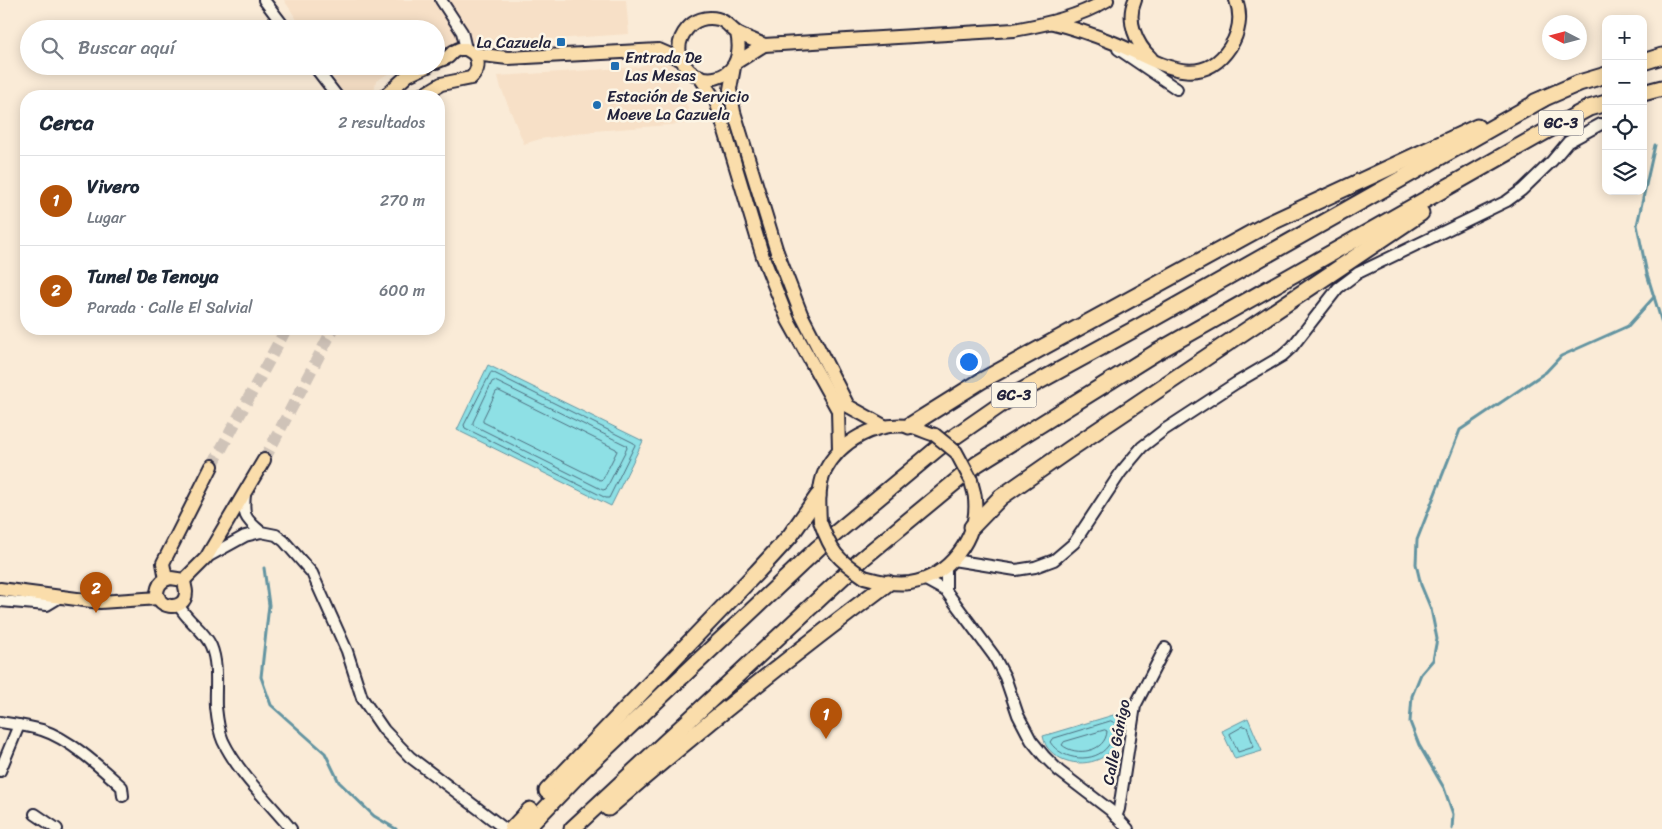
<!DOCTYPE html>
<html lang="es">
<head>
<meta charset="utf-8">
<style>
	body { margin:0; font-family:Sriracha,sans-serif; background:#f2f2f3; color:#1f2937 }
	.controls { position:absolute; right:15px; top:15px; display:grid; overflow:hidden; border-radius:10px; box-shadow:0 2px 12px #0003 }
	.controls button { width:45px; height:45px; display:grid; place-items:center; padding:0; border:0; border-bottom:1px solid #e0e1e3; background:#fff; color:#1f2937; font:25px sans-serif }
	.compass { position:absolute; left:1542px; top:15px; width:45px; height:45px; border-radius:50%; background:#fff; box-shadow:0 2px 12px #0003; rotate:276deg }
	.you { position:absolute; left:968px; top:361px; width:18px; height:18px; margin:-12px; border:4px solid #fff; border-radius:50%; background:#1a73e8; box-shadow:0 0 0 8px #1a73e833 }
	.badge { display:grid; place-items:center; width:32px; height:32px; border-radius:50%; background:#b45309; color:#fff; font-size:16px; font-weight:700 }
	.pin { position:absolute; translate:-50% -41px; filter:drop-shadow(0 1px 2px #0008) }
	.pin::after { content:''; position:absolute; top:26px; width:18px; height:15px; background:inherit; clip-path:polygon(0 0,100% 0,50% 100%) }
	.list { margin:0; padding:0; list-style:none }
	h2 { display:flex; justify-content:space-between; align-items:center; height:65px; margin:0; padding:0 20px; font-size:21px }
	h2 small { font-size:16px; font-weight:400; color:#747a83 }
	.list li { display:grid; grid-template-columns:32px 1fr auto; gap:15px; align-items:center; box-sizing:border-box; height:90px; padding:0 20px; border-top:1px solid #e0e1e3 }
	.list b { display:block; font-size:19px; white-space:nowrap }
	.list p { margin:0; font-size:16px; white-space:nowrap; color:#747a83 }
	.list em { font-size:16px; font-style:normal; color:#747a83 }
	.icon { flex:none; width:28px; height:28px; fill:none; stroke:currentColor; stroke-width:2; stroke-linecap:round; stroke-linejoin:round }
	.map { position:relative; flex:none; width:1662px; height:829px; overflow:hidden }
	.search { position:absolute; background:#fff; box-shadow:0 2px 12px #0003; left:20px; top:20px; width:425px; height:55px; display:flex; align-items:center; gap:12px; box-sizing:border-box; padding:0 18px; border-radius:28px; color:#747a83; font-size:19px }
	.panel { position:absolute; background:#fff; box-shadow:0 2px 12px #0003; left:20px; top:90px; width:425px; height:245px; border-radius:20px }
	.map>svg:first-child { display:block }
	.built { fill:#f7e0c7 }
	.water { fill:#8ee0e5; stroke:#6394a1 }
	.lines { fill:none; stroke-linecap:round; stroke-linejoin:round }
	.shore { stroke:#4d6e7f; stroke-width:1 }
	.stream { stroke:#6394a1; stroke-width:3 }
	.major-tunnel { stroke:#cfc3b8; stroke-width:12; stroke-dasharray:12 6; stroke-linecap:butt }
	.minor-casing { stroke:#22223b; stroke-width:14 }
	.major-casing { stroke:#22223b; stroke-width:16 }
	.highway-casing { stroke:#22223b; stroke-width:19 }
	.minor { stroke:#fcf5e5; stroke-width:10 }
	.major { stroke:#faddab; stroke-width:12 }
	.highway { stroke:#faddab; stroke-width:15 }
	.major-bridge-casing { stroke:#22223b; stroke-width:16; stroke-linecap:butt }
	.major-bridge { stroke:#faddab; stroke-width:12 }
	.poi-dot { fill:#1f6fb2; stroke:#fcf5e5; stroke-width:2 }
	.labels { text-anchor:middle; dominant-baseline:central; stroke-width:5; stroke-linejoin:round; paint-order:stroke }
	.shield { fill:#fcf5e5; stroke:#63616e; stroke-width:1 }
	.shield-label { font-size:15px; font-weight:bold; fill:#22223b }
	.poi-label { font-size:16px; fill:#22223b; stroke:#fcf5e5; text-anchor:start }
	.street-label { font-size:16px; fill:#22223b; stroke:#fcf5e5 }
</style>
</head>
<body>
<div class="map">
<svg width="1662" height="829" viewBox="0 0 1662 829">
	<rect width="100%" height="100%" fill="#faebd7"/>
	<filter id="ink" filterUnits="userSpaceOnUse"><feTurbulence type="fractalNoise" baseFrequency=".02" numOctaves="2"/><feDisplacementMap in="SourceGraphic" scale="10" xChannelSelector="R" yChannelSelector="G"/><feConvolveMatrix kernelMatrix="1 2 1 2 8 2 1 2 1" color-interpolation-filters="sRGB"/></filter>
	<g filter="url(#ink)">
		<!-- built -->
		<g class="built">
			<polygon points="284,0 626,0 629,34 436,47 436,29 303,29"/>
			<polygon points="658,58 668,60 674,65 678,84 694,123 594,131 540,139 524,144 501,88 498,76 638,67"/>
			<polygon points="326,66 401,66 376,81 373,96 344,96"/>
		</g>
		<!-- water -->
		<g class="water">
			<polygon points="488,365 643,441 611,506 457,430"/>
			<path d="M 1120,713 C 1119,726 1121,741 1111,751 C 1094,768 1062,767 1047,747 C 1045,744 1044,740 1043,736 Z"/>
			<polygon points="1248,718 1262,751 1235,759 1222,731"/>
		</g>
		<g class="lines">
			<!-- shore -->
			<g class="shore">
				<polygon points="492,372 634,443 635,445 609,498 606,498 465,428 464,425 490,374"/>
				<polygon points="495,381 626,445 627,448 606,489 603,490 473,425 473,422 492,382"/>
				<polygon points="499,391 616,449 617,451 603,479 600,480 483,422 483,419 496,392"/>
				<path d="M 1111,721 L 1115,723 C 1114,732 1114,739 1108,746 C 1095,764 1062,761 1050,742 L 1052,739 Z"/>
				<polygon points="1244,726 1247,727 1254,747 1238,752 1230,734"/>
				<path d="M 1105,730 L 1107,731 C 1106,752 1076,757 1062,745 L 1064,742 Z"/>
			</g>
			<!-- stream -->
			<g class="stream">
				<polyline points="1655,145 1637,225 1647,274 1662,323"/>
				<polyline points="264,568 269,605 261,677 271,705 325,753 339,782 374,816 396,829"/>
				<polyline points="1452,829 1453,814 1444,788 1419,745 1410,722 1412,696 1421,674 1433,660 1437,639 1431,609 1421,585 1416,564 1417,540 1460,430 1546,372 1561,356 1628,326 1654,297"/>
			</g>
			<!-- major-tunnel -->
			<g class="major-tunnel">
				<polyline points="264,460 333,329"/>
				<polyline points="212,466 286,329"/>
			</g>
			<!-- minor casing -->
			<g class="minor-casing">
				<g id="minor">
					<polyline points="264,0 286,29"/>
					<polyline points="441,0 462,32 466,49"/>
					<polyline points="1118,49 1177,89"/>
					<polyline points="314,66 337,96"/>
					<polyline points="261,532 276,535 284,541 312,573 347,651 362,698 384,730 410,757 505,829"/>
					<path d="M 207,557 L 245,536 L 261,532 C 244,518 243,515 245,494"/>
					<polyline points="953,560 1016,570 1035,567 1054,560 1074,543 1121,472 1142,447 1164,430 1236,383 1282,356 1292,347 1338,288 1358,273 1507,201 1522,190 1552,161 1568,142 1601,124"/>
					<polyline points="946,567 946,591"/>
					<polyline points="924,579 946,591 994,656 1005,677 1018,715 1031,740 1044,756 1059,771 1110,810 1128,829"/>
					<polyline points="0,601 47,605 62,596"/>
					<path d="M 179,605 C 186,621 204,629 211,646 C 219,665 215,689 216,707 C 217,717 219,732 223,741 C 239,774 268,801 291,829"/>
					<path d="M 0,722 C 14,724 29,726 42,730 C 70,739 100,767 122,787 L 123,796"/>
					<polyline points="0,771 19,725"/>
					<polyline points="35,814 57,829"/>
					<polyline points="1116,817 1119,809 1135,706 1165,648"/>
				</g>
			</g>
			<!-- major casing -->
			<g class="major-casing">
				<g id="major">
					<path d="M 1135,0 C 1126,20 1136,44 1151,58"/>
					<path d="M 1053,23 C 1074,28 1094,35 1114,43 C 1152,58 1199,95 1230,47 C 1239,33 1242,16 1236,0"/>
					<path d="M 737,33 C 749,86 689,92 680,54 C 678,45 681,36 687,29 C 694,20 706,16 718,19 C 727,21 731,30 739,34 C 747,38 756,41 764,45 L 1014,30 C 1047,24 1079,17 1107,0"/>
					<polyline points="436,62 448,57 453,52 459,49 466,49 474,54 508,58 659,50 682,60"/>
					<polyline points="737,62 764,45"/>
					<polyline points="734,67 730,89 734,112 777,252 801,314 848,406 884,426"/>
					<polyline points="699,76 716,101 763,257 788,320 838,410 839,450"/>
					<polyline points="385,96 408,75 428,66"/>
					<path d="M 421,96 L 441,84 L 471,78 C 478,71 480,63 474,54"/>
					<path d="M 820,521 C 819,504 818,487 825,471 C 840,441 875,422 909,426 C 917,428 926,432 935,435"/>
					<path d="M 864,577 C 879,581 894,585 910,583 C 948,577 979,538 975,499 C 975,493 972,487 971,480"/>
					<path d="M 171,578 L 184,580 C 184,584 186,589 186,592 C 186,614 151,608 158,588 C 160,582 165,579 171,578 Z"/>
					<polyline points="166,579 163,563 212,466"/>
					<polyline points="184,580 206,558 264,460"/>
					<polyline points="0,589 100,602 159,598"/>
				</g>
			</g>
			<!-- highway casing -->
			<g class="highway-casing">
				<g id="highway">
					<polyline points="1643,62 1662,56"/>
					<polyline points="1643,93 1662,88"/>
					<polyline points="1535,102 1579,83 1606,75"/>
					<polyline points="909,426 981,381 1266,225 1477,127"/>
					<polyline points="972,527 1001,497 1070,449 1421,213"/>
					<polyline points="547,791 757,572 790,536 818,496"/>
					<path d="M 608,808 C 698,730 792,655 888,583"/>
					<polyline points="512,829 530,810"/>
					<polyline points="526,829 581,772 818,548 938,448 1016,394 1142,325 1543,99"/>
					<polyline points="572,829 862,559 977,464 1155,353 1543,133 1589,108 1606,103"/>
				</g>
			</g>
			<!-- minor -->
			<use href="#minor" class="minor"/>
			<!-- major -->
			<use href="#major" class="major"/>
			<!-- highway -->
			<use href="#highway" class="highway"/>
			<!-- major-bridge casing -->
			<g class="major-bridge-casing">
				<g id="major-bridge">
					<polyline points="935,435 956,452 971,480"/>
					<path d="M 820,521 C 831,552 837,559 864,577"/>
				</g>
			</g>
			<!-- major-bridge -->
			<use href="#major-bridge" class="major-bridge"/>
		</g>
	</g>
	<!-- markers -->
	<g class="poi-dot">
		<rect x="556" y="37" width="10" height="10" rx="2.5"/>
		<rect x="610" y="61" width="10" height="10" rx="2.5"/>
		<circle cx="597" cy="105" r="5"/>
	</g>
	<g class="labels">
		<!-- shield labels -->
		<g class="shield">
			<rect x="1538.5" y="110.5" width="45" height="25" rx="4"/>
			<rect x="991.5" y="382.5" width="45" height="25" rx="4"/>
		</g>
		<g class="shield-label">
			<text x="1561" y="123">GC-3</text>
			<text x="1014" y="395">GC-3</text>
		</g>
		<!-- poi labels -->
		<g class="poi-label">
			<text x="551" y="42" text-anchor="end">La Cazuela</text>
			<text x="625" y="57">Entrada De<tspan x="625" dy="18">Las Mesas</tspan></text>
			<text x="607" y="96">Estación de Servicio<tspan x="607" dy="18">Moeve La Cazuela</tspan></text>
		</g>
		<!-- street labels -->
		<g class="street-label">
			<text transform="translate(1116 742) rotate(-79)">Calle Gánigo</text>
		</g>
	</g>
</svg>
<div class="controls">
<button>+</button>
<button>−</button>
<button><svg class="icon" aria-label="locate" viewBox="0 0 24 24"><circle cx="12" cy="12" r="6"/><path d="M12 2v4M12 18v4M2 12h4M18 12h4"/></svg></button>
<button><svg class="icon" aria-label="layers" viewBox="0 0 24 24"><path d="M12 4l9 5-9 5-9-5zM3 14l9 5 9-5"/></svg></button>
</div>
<svg class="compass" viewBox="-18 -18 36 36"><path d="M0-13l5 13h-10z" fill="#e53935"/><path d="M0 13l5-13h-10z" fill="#747a83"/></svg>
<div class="you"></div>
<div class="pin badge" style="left:826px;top:739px">1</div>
<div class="pin badge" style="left:96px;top:613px">2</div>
<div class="search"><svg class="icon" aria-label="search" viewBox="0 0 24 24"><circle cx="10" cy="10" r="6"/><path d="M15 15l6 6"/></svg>Buscar aquí</div>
<section class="panel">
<h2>Cerca<small>2 resultados</small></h2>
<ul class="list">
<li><span class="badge">1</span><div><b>Vivero</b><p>Lugar</p></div><em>270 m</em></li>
<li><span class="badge">2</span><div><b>Tunel De Tenoya</b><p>Parada · Calle El Salvial</p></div><em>600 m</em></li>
</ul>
</section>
</div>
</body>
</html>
